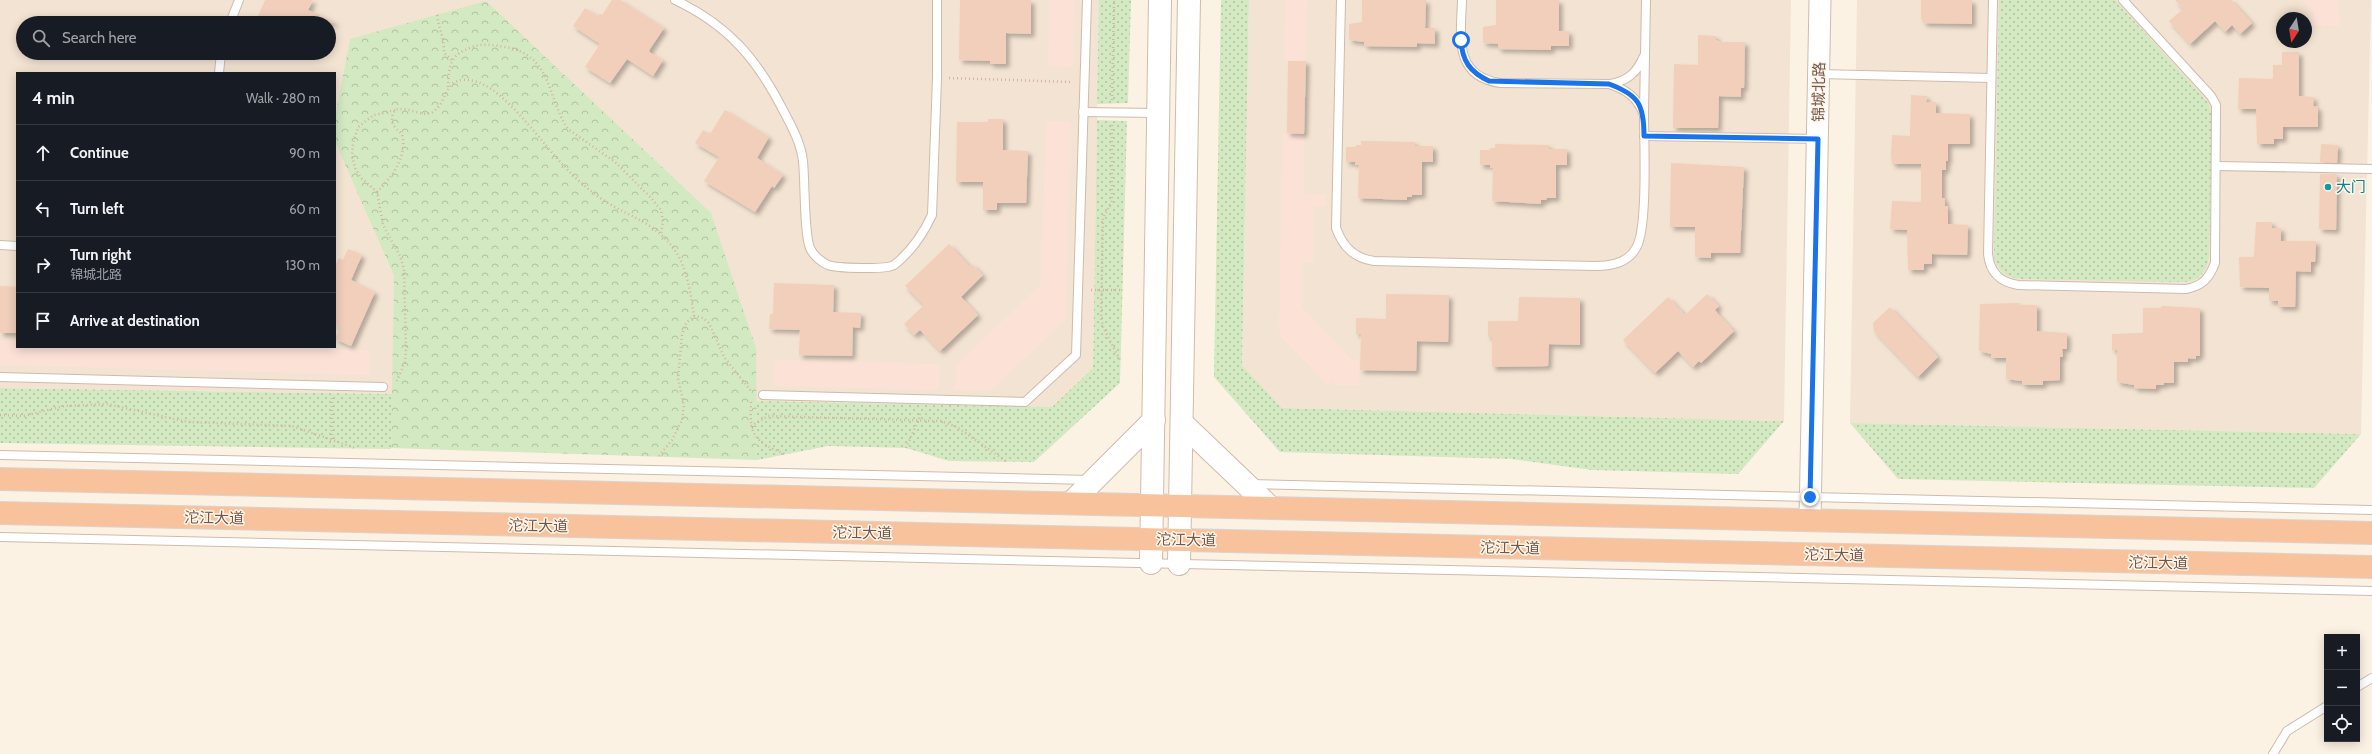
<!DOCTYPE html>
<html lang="en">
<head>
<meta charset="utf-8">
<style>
	body { margin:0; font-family:Cabin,"Noto Sans SC",sans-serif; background:#20242c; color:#f1f3f6 }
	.controls { position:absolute; right:12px; bottom:12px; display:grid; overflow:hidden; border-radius:0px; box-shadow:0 2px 10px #0003 }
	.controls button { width:36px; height:36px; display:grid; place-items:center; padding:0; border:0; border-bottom:1px solid #363941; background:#171b24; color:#f1f3f6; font:20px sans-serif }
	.compass { position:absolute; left:2276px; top:12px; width:36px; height:36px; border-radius:50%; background:#171b24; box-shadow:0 2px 10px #0003; rotate:192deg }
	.stop { position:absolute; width:12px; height:12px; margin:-9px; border:3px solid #1a73e8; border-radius:50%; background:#fff }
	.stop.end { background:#1a73e8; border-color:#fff; box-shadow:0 1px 4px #0008 }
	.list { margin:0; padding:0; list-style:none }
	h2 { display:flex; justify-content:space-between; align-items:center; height:52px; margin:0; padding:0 16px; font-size:17px }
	h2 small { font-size:13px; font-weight:400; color:#9ea1a6 }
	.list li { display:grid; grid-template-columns:26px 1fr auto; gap:12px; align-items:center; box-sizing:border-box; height:56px; padding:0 16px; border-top:1px solid #363941 }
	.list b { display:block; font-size:15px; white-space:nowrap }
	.list p { margin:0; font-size:13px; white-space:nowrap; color:#9ea1a6 }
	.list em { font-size:13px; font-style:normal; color:#9ea1a6 }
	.icon { flex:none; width:22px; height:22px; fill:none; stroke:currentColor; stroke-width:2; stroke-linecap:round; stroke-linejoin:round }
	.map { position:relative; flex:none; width:2372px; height:754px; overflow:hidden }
	.search { position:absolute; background:#171b24; box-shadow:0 2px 10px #0003; left:16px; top:16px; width:320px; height:44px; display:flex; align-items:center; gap:10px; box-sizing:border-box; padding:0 14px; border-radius:22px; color:#9ea1a6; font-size:15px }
	.panel { position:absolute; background:#171b24; box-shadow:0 2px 10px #0003; left:16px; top:72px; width:320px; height:276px; border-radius:0px }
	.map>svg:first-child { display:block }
	.residential { fill:#f3e3d2; fill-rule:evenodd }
	.commercial { fill:#fce1d7 }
	.grass { fill:url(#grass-dots) }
	.park { fill:url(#park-crowns) }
	.building { fill:#f1cfbb; filter:url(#shadow) }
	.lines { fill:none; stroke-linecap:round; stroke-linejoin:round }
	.service-casing { stroke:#cfbbad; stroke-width:10 }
	.tertiary-casing { stroke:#cfbbad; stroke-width:23 }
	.secondary-casing { stroke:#d2bbaa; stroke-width:24 }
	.trunk-casing { stroke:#dbd3d0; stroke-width:24 }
	.path { stroke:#d6b39f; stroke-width:2.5; stroke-dasharray:1 3; stroke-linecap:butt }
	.service { stroke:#fff; stroke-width:8 }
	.tertiary { stroke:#fff; stroke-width:21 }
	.secondary { stroke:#fff; stroke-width:22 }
	.trunk { stroke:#f8c29c; stroke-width:22 }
	.route { stroke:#1a73e8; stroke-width:5 }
	.culture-dot { fill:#0f9aa8; stroke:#fff6ea; stroke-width:1.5 }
	.labels { text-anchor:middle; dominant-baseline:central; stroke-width:3; stroke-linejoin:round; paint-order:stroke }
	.street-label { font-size:15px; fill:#74574a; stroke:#fff6ea }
	.culture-label { font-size:15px; fill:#0d838f; stroke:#fff6ea; text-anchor:start }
</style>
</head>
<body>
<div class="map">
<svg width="2372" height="754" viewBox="0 0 2372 754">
	<defs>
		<pattern id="grass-dots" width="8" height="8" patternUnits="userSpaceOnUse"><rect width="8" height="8" fill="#d3e9c2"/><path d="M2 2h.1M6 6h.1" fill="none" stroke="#b0c0a0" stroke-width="1.8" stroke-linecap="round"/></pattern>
		<pattern id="park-crowns" width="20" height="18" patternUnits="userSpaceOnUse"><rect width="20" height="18" fill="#d3e9c2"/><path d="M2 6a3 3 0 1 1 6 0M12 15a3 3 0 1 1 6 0" fill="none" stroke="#b0c0a0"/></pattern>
		<filter id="shadow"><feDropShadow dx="3.5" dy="3.5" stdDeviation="2" flood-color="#0004"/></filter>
	</defs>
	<rect width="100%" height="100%" fill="#fcf2e3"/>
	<!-- residential -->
	<g class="residential">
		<path d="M 0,0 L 1099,0 L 1093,368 L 1052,407 L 756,401 L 756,348 L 350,39 L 335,117 L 335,73 L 17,73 L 17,347 L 335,347 L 335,142 L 394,276 L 393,394 L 0,388 ZM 23,23 L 329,23 L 329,53 L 23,53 Z"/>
		<polygon points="1249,0 1791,0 1784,421 1282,408 1242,367"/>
		<path d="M 1857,0 L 2371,0 L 2361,434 L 1850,423 ZM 2282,18 L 2306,18 L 2306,42 L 2282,42 Z"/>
	</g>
	<!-- commercial -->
	<g class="commercial">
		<polygon points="1050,0 1075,0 1073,67 1048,66"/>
		<polygon points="1285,0 1318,0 1307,1 1306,61 1284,61"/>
		<polygon points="2302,0 2338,0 2340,26 2312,25 2313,12"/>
		<polygon points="1046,121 1071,122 1066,320 991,390 955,390 956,365 1041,284"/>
		<polygon points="1283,133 1304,134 1304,194 1326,195 1326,207 1314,207 1313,263 1302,262 1302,307 1353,360 1360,360 1359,385 1334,385 1331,381 1327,385 1278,334 1282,330 1279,327"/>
		<polygon points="0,340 17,341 17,347 252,347 370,350 370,375 0,365"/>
		<polygon points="774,360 940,364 939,390 774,386"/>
	</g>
	<!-- grass -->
	<g class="grass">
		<polygon points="1099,0 1131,0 1128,103 1097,104"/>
		<polygon points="1221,0 1249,0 1242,366 1282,408 1784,421 1738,474 1592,470 1511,459 1280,452 1214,377"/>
		<path d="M 1999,0 L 2115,0 L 2208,102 L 2212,117 L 2209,258 C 2206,272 2200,280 2185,282 L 2022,279 C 2007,278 1997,271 1994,256 Z"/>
		<polygon points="1097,120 1127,121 1120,383 1034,462 949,461 906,448 828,446 757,460 756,401 1052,407 1093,368"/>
		<polygon points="0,388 393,394 391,449 0,443"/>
		<polygon points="1850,423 2361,434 2314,488 1898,479"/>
	</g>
	<!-- park -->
	<polygon class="park" points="486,1 711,213 756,348 757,460 391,448 394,276 335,142 335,117 350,39"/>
	<!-- building -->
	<g class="building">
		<polygon points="265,0 313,0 308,10 337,23 255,23"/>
		<polygon points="612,0 620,0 664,28 650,49 649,52 663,60 653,76 627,59 610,83 585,67 600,44 573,26 585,8 598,16 600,14 602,15"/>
		<polygon points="960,0 1031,0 1031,34 1006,33 1006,64 990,64 990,61 959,60"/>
		<polygon points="1362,0 1426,0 1425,28 1435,28 1435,44 1417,43 1417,47 1364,46 1364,42 1349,40 1349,24 1362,22"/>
		<polygon points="1496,0 1559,0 1559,31 1569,31 1569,46 1551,46 1551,50 1498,49 1498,44 1483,43 1483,27 1496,25"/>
		<polygon points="1921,0 1972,0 1972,24 1923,23 1923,19 1921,19"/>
		<polygon points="2175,0 2231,0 2252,23 2240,34 2232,25 2225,32 2215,21 2190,44 2169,21 2183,9"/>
		<polygon points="1698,35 1716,36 1716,40 1720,42 1745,42 1744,88 1741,88 1741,97 1719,96 1718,128 1673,128 1674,64 1698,65"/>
		<polygon points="2282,52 2299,52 2299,96 2314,97 2313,106 2318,107 2318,127 2283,127 2283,139 2274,139 2274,144 2257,144 2256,109 2238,109 2239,78 2273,79 2273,65 2282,65"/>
		<polygon points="1288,61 1306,61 1304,134 1287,133"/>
		<polygon points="1911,95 1927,96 1926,102 1936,102 1936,113 1970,114 1970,144 1948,144 1948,161 1946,161 1946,170 1942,170 1942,198 1945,198 1945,206 1948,206 1948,224 1968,225 1967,255 1932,254 1932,264 1924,264 1924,270 1908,270 1907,230 1890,229 1892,201 1921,202 1921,164 1892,164 1891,155 1892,135 1910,136"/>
		<polygon points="725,110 769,137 757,158 783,175 774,188 772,186 755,212 704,181 719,157 695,143 703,130 710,134"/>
		<polygon points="988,119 1003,119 1003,150 1028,151 1026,203 997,203 997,210 983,210 983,182 956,182 957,122 988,122"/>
		<polygon points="1361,141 1415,142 1415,146 1433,146 1433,162 1422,162 1422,195 1412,195 1412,197 1407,197 1407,200 1358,198 1359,165 1355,165 1355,162 1346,162 1346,147 1356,147 1356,145 1361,145"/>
		<polygon points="1495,144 1549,145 1549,149 1567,149 1567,165 1556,165 1556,198 1547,198 1546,200 1541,200 1541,204 1492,201 1493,168 1490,168 1490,165 1480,165 1480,150 1490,150 1490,148 1495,148"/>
		<polygon points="2321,144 2338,145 2337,163 2320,162"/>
		<polygon points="1671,163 1744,167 1740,253 1711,253 1711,258 1695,257 1695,227 1670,227"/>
		<polygon points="2320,174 2337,174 2336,230 2319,229"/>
		<polygon points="2256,222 2272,222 2272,228 2281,228 2281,241 2316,241 2315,262 2311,262 2311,272 2296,271 2295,307 2278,307 2278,301 2269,301 2269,288 2240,287 2239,257 2254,257"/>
		<polygon points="949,244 970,267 972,264 983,275 961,297 978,315 940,351 920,330 914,335 904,324 924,305 905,286"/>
		<polygon points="348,249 362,255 351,280 375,292 351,346 335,339 340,328 335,325 335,266 339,258 343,260"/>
		<polygon points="774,283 834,285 833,312 861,313 860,328 853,327 852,356 799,355 800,330 769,329 770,314 773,314"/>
		<polygon points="0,286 17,287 17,333 0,333"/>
		<polygon points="1386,294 1449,295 1448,342 1417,341 1416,371 1360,370 1361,334 1356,334 1356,318 1386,319"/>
		<polygon points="1707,294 1719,306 1715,310 1718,314 1734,331 1701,363 1699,361 1693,367 1678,351 1655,373 1623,340 1668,297 1685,315"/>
		<polygon points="1519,297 1580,298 1580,345 1549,344 1548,366 1492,367 1492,337 1488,337 1488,321 1518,321"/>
		<polygon points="2019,303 2019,305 2037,305 2037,331 2067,333 2067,349 2062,349 2063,357 2060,357 2060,380 2043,381 2043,385 2022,385 2022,381 2006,379 2006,358 1991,358 1991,354 1979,351 1980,304"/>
		<polygon points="2161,306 2200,308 2200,356 2196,356 2196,359 2188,358 2188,362 2174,362 2174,383 2164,383 2164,385 2156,385 2156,389 2134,388 2134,385 2117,382 2117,350 2112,350 2112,334 2143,333 2143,308 2161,308"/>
		<polygon points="1890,307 1938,357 1918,377 1874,331 1873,323"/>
	</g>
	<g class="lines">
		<!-- service casing -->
		<g class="service-casing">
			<g id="service">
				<path d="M 675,0 C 728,25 757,59 783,110 C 791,125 801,143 803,161 C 805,180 804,234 810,248 C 813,255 821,262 828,265 C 836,268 886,270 894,265 C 911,252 923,234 932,215 L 937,78 L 937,0"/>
				<path d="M 1341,0 L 1336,228 C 1343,247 1354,258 1374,261 L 1596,266 C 1612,266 1628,263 1636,248 C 1648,230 1644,141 1644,115 C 1637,97 1627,90 1609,84 L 1500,83 C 1453,76 1461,36 1462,0"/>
				<path d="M 1993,0 L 1988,254 C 1990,273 2000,282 2018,285 L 2186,289 C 2202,286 2209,279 2215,263 L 2216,105 L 2211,96 L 2123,0"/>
				<polyline points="230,23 239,0"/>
				<polyline points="219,73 221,53"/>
				<polyline points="1819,74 1991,78"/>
				<path d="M 1610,84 C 1627,81 1637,73 1644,56"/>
				<polyline points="1083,112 1157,113"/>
				<polyline points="1644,112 1646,0"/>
				<polyline points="1644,136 1817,139"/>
				<polyline points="2217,166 2372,169"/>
				<polyline points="0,245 17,246"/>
				<polyline points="0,377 383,387"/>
				<polyline points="763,395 1025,402 1076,355 1087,0"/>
				<polyline points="0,455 1090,480"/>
				<polyline points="1251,484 2372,510"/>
				<polyline points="0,537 2372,591"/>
				<polyline points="2357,687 2372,678"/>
				<polyline points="2273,754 2287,731 2327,706"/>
			</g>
		</g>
		<!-- tertiary casing -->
		<g class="tertiary-casing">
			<polyline id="tertiary" points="1810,520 1820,0"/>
		</g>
		<!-- secondary casing -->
		<g class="secondary-casing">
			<g id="secondary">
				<polyline points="1182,423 1271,508"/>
				<polyline points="1071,503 1154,420"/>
				<polyline points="1151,563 1160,0"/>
				<polyline points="1179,564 1189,0"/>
			</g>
		</g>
		<!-- trunk casing -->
		<g class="trunk-casing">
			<g id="trunk">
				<polyline points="0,479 2372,533"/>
				<polyline points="0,513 2372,567"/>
			</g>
		</g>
		<!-- path -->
		<g class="path">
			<path d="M 437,15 C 439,30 444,36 444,53 L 452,60"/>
			<polyline points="949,78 1072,82"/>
			<path d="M 448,87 C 449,64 450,55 472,47 C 482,43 494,45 505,47 C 553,55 546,97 568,129 L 615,162 L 651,198 L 661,210 L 663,221 L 661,234"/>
			<polyline points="1112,100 1114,0"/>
			<polyline points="395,110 374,115 358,127 353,143 352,156 355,168 361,178 377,192 383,225 400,256 404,269 406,350 405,362 396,383"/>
			<polyline points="1112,125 1112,201 1103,218 1101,318 1103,327 1121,362"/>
			<path d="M 377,192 C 392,177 408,156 402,134 C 394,127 388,121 395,110 C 408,106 423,118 433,112 C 450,100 443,74 474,81 C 505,88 543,145 566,168 C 578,181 593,194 608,203 C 633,218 656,224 674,249 C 687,267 691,295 694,316"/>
			<polyline points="1091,290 1123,290"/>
			<path d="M 751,402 C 749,435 754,442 785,454"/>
			<polyline points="0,415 24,416 64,406 107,404 188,422 292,426 355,448"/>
			<polyline points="751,426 768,416 941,421 957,427 1007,462"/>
			<polyline points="332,439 332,398"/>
			<polyline points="906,448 919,419 920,412"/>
			<polyline points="659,456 672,440 682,420 684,406 678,378 682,335 686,323 694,316 703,318 709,323 724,357 751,391"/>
		</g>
		<!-- service -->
		<use href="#service" class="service"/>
		<!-- tertiary -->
		<use href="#tertiary" class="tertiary"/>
		<!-- secondary -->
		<use href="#secondary" class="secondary"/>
		<!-- trunk -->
		<use href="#trunk" class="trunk"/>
	</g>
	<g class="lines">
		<!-- route -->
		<path class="route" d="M 1461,40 C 1462,61 1470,72 1489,81 L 1609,84 C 1639,95 1644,105 1644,136 L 1818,139 L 1810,497"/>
	</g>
	<!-- markers -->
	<circle class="culture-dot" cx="2328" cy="187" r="4"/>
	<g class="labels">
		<!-- street labels -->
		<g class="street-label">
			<text transform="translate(1819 92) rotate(-89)">锦城北路</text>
			<text transform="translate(214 518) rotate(1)">沱江大道</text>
			<text transform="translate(538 526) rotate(1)">沱江大道</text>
			<text transform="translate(862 533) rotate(1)">沱江大道</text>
			<text transform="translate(1186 540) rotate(1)">沱江大道</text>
			<text transform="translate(1510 548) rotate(1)">沱江大道</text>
			<text transform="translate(1834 555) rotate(1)">沱江大道</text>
			<text transform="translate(2158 563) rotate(1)">沱江大道</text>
		</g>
		<!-- culture labels -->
		<g class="culture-label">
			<text x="2336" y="187">大门</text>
		</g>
	</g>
</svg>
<div class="controls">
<button>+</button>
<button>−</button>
<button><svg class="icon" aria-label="locate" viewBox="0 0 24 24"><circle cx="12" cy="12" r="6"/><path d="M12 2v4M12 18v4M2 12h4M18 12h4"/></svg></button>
</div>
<svg class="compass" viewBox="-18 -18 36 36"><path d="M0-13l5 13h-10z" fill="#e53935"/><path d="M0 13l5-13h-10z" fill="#9ea1a6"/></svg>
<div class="stop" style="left:1461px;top:40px"></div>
<div class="stop end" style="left:1810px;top:497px"></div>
<div class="search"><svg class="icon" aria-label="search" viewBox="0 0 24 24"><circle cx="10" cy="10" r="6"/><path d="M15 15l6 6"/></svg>Search here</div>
<section class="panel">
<h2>4 min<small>Walk · 280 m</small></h2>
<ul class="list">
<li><svg class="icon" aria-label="ahead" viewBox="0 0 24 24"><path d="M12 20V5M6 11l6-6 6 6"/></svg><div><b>Continue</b></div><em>90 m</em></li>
<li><svg class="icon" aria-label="left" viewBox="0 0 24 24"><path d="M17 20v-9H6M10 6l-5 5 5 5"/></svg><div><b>Turn left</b></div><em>60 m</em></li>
<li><svg class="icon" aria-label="right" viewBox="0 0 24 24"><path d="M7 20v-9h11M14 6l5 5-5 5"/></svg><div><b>Turn right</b><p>锦城北路</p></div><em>130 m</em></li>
<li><svg class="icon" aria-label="arrive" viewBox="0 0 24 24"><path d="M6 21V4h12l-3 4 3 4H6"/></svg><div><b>Arrive at destination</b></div></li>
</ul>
</section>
</div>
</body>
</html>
